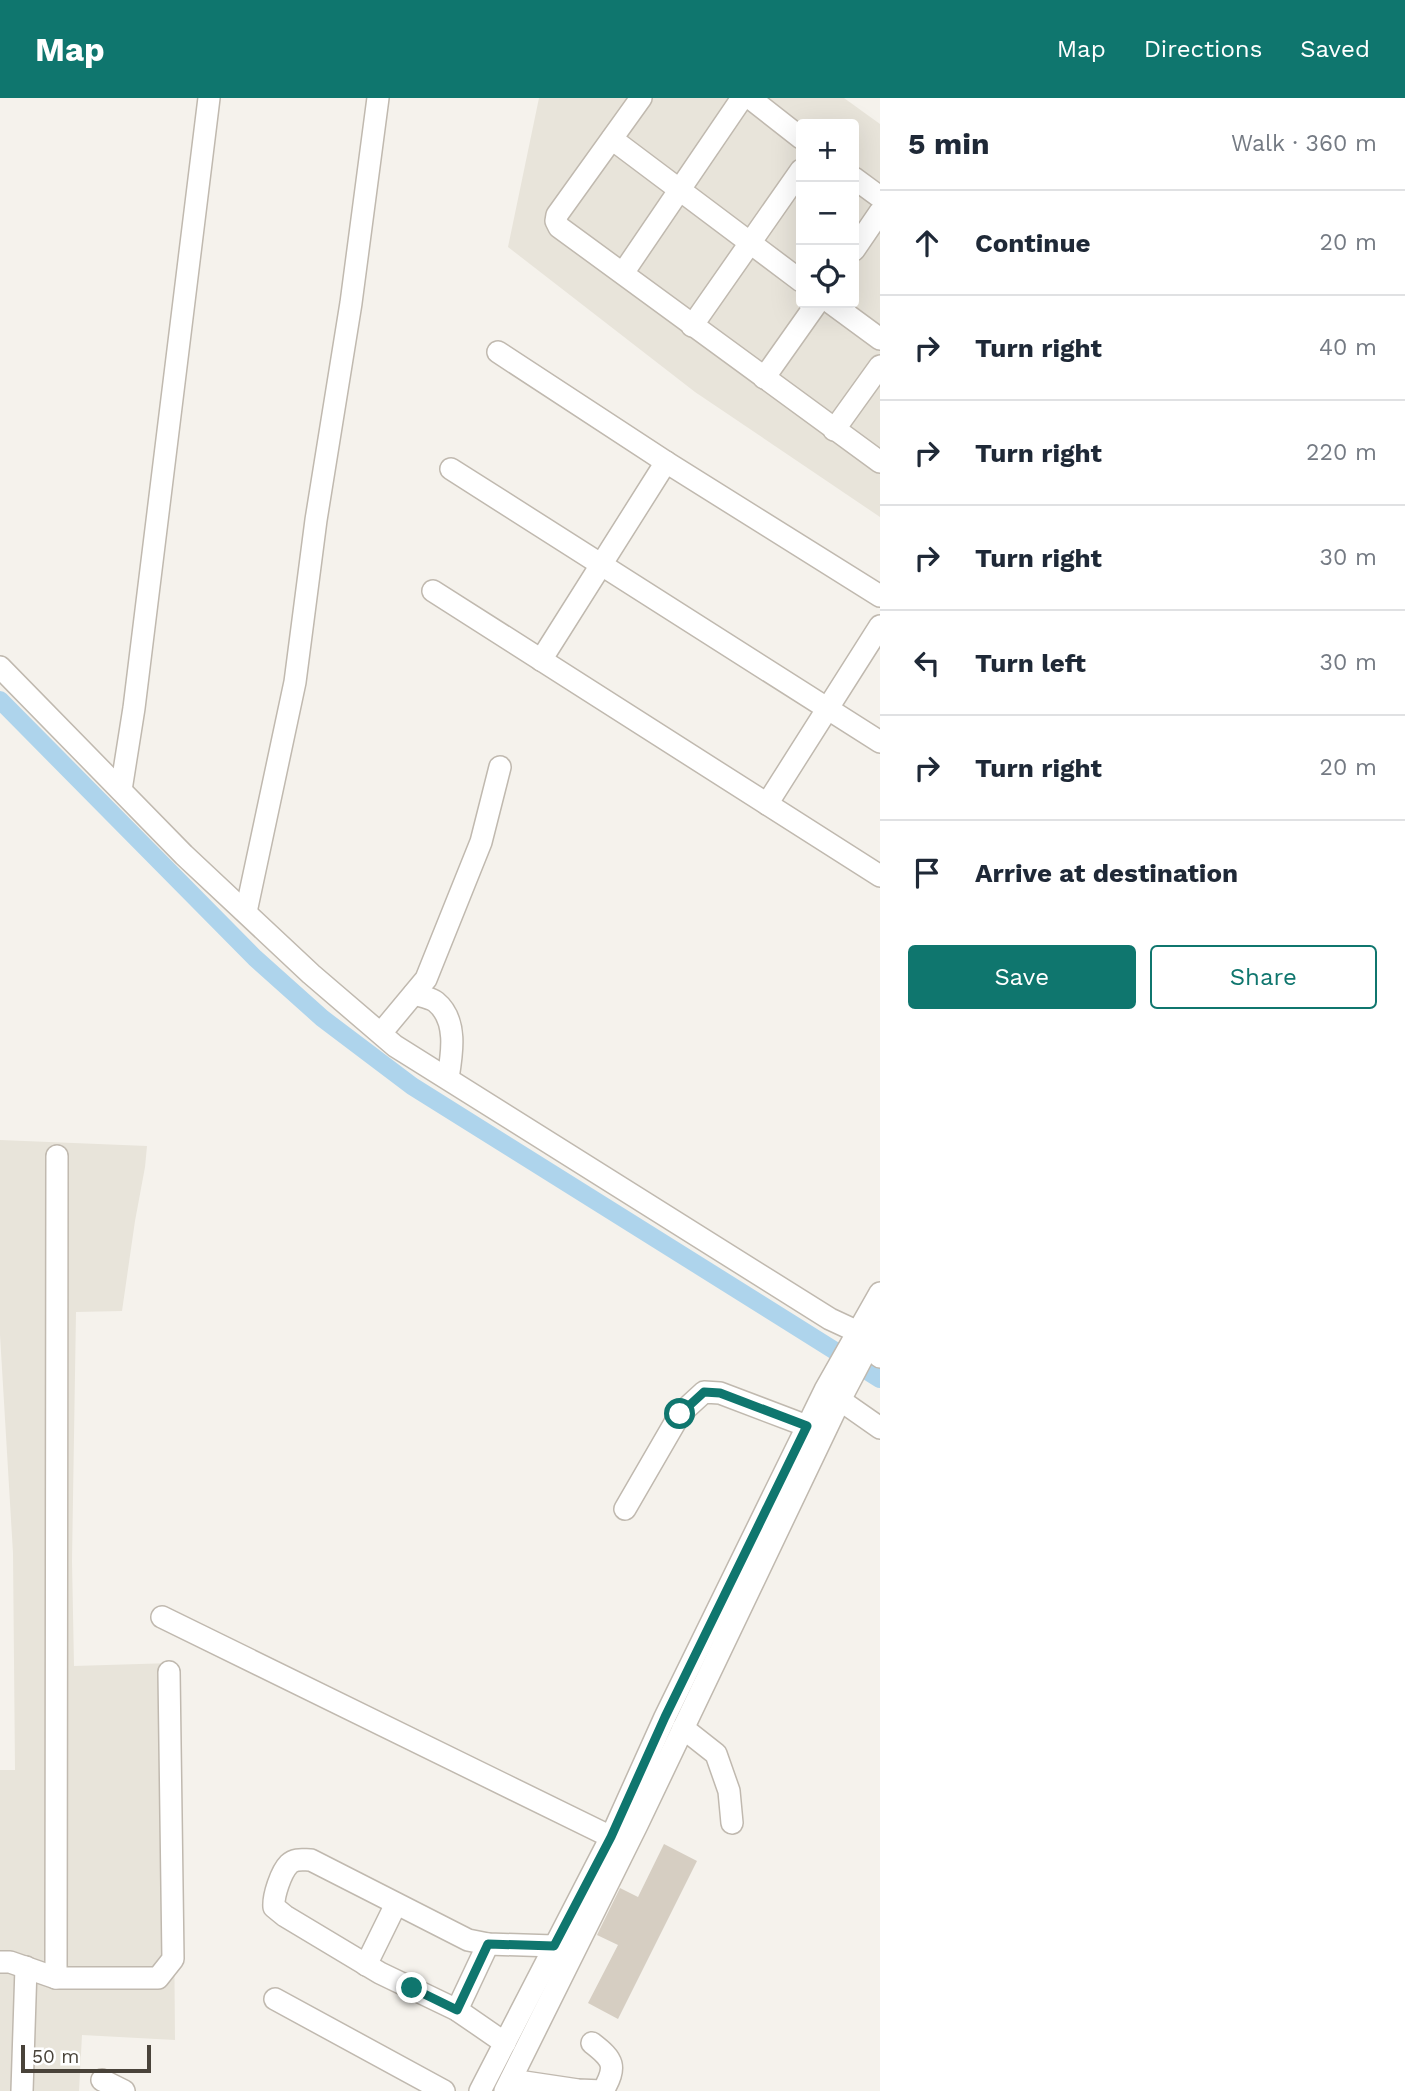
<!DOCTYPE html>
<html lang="en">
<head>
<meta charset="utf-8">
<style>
	body { margin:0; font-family:"Work Sans",sans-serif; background:#f2f2f3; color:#1f2937 }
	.controls { position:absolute; right:21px; top:21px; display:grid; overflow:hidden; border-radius:7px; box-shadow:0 7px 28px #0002 }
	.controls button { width:63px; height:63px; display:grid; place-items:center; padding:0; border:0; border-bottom:2px solid #e0e1e3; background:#fff; color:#1f2937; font:35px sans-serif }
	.scale { position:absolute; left:21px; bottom:18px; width:130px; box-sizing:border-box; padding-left:7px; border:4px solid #49433a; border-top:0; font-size:19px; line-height:24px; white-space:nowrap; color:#49433a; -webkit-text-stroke:5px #fff; paint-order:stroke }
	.stop { position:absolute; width:21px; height:21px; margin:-16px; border:5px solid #0f766e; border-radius:50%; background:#fff }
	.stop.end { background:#0f766e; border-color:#fff; box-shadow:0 2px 7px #0008 }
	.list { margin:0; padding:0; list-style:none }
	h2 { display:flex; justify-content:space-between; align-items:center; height:91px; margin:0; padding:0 28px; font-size:30px }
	h2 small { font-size:23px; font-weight:400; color:#747a83 }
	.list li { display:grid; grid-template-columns:46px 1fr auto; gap:21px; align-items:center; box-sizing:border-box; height:105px; padding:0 28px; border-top:2px solid #e0e1e3 }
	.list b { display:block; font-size:26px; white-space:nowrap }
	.list em { font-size:23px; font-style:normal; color:#747a83 }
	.actions { display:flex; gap:14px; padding:21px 28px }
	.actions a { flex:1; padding:16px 0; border:2px solid #0f766e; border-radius:7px; text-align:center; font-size:24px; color:#0f766e }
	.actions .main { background:#0f766e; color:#fff }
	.icon { flex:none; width:38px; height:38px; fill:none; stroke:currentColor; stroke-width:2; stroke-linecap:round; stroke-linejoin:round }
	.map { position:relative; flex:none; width:880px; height:1993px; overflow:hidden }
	header { display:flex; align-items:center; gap:42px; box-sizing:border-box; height:98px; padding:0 35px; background:#0f766e; color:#fff }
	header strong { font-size:33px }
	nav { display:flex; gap:38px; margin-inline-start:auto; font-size:24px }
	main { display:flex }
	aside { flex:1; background:#fff }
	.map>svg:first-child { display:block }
	.residential { fill:#e8e4da; fill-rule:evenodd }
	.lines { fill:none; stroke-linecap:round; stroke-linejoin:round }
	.canal { stroke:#aed4ec; stroke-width:18 }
	.building { fill:#d6cec2 }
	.minor-casing { stroke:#c0b9af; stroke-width:24 }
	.minor { stroke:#fff; stroke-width:21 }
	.route { stroke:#0f766e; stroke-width:9 }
</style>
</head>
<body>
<header>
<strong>Map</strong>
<nav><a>Map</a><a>Directions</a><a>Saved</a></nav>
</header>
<main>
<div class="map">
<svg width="880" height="1993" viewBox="0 0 880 1993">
	<rect width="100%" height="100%" fill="#f5f2ec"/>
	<!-- residential -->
	<g class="residential">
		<path d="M 539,0 L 844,0 L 880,26 L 880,419 L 695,294 L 508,149 ZM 801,26 L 854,26 L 854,205 L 801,205 Z"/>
		<polygon points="0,1042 147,1048 145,1069 135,1123 122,1213 76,1214 72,1463 74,1568 172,1565 175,1942 82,1937 79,1993 0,1993 0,1672 15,1672 13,1455 0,1237"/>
	</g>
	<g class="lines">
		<!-- canal -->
		<polyline class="canal" points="0,602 255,860 322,920 412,988 880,1281"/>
	</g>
	<!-- building -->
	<polygon class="building" points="664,1746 697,1763 618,1921 588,1905 618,1847 597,1837 620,1790 638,1799"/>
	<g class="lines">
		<!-- minor casing -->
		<g class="minor-casing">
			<g id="minor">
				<polyline points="641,0 557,117 556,123 559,129 880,364"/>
				<polyline points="750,0 801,40"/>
				<polyline points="612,41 801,183"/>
				<polyline points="854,80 880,99"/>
				<polyline points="854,152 880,114"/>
				<polyline points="623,175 742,0"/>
				<polyline points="831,205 880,241"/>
				<polyline points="692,228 801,72"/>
				<polyline points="498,254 666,364 880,498"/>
				<polyline points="764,280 817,205"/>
				<polyline points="834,332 880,268"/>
				<polyline points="451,371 880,644"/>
				<polyline points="433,493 880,778"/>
				<polyline points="541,562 666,364"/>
				<polyline points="0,569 184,757 311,876 395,948 830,1221 858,1234 868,1248 880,1259"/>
				<polyline points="121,692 134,610 209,0"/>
				<polyline points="767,706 880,528"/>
				<polyline points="246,814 295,584 316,422 351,205 378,0"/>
				<path d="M 414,896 C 420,898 431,900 436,904 C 458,922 452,956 448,980"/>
				<polyline points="381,935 426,881 481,744 500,669"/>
				<polyline points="840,1302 880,1330"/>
				<polyline points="625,1411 680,1316 704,1294 720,1295 807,1328"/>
				<polyline points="162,1519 611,1739"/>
				<polyline points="683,1630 716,1656 729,1693 732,1725"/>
				<polyline points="0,1864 10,1864 56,1880 158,1880 173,1861 169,1574"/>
				<polyline points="366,1867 396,1806"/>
				<polyline points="56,1880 57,1058"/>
				<polyline points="275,1901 444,1993"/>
				<polyline points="457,1912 488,1846"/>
				<path d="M 505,1945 L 457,1912 L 380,1875 L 285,1818 L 274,1809 C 273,1798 281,1774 289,1766 C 295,1760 303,1762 311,1762 L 468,1842 L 488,1846 L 554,1848"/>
				<polyline points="102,1982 124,1993"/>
				<path d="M 511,1982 L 578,1992 L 603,1993 C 617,1968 614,1962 592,1945"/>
				<polyline points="22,1993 26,1869"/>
				<polyline points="480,1993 611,1739 665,1619 825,1292 880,1195"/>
				<polyline points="505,1993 637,1727 840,1302 880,1226"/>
			</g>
		</g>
		<!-- minor -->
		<use href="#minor" class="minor"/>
	</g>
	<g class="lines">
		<!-- route -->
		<polyline class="route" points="412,1890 457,1912 488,1846 554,1848 611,1739 665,1619 807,1328 720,1295 704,1294 680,1316"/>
	</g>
</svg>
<div class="controls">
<button>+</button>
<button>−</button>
<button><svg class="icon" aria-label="locate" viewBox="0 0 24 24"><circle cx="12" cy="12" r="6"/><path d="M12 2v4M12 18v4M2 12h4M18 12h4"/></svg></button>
</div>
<div class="scale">50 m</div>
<div class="stop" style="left:680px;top:1316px"></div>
<div class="stop end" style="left:412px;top:1890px"></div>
</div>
<aside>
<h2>5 min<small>Walk · 360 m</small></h2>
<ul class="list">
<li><svg class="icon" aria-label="ahead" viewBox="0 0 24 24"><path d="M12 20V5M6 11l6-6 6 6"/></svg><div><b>Continue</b></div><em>20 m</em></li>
<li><svg class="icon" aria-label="right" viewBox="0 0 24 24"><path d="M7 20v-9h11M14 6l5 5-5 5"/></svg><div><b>Turn right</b></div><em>40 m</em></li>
<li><svg class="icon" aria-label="right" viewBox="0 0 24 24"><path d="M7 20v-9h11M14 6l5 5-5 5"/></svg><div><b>Turn right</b></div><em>220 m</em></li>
<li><svg class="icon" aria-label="right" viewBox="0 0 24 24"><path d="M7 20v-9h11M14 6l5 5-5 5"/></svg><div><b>Turn right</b></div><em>30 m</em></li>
<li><svg class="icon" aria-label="left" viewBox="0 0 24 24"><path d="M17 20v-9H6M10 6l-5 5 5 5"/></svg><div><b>Turn left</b></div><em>30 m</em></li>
<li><svg class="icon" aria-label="right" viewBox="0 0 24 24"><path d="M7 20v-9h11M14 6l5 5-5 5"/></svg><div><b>Turn right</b></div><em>20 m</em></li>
<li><svg class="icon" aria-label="arrive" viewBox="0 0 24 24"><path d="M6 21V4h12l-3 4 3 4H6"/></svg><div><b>Arrive at destination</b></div></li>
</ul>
<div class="actions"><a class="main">Save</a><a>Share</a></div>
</aside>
</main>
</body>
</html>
